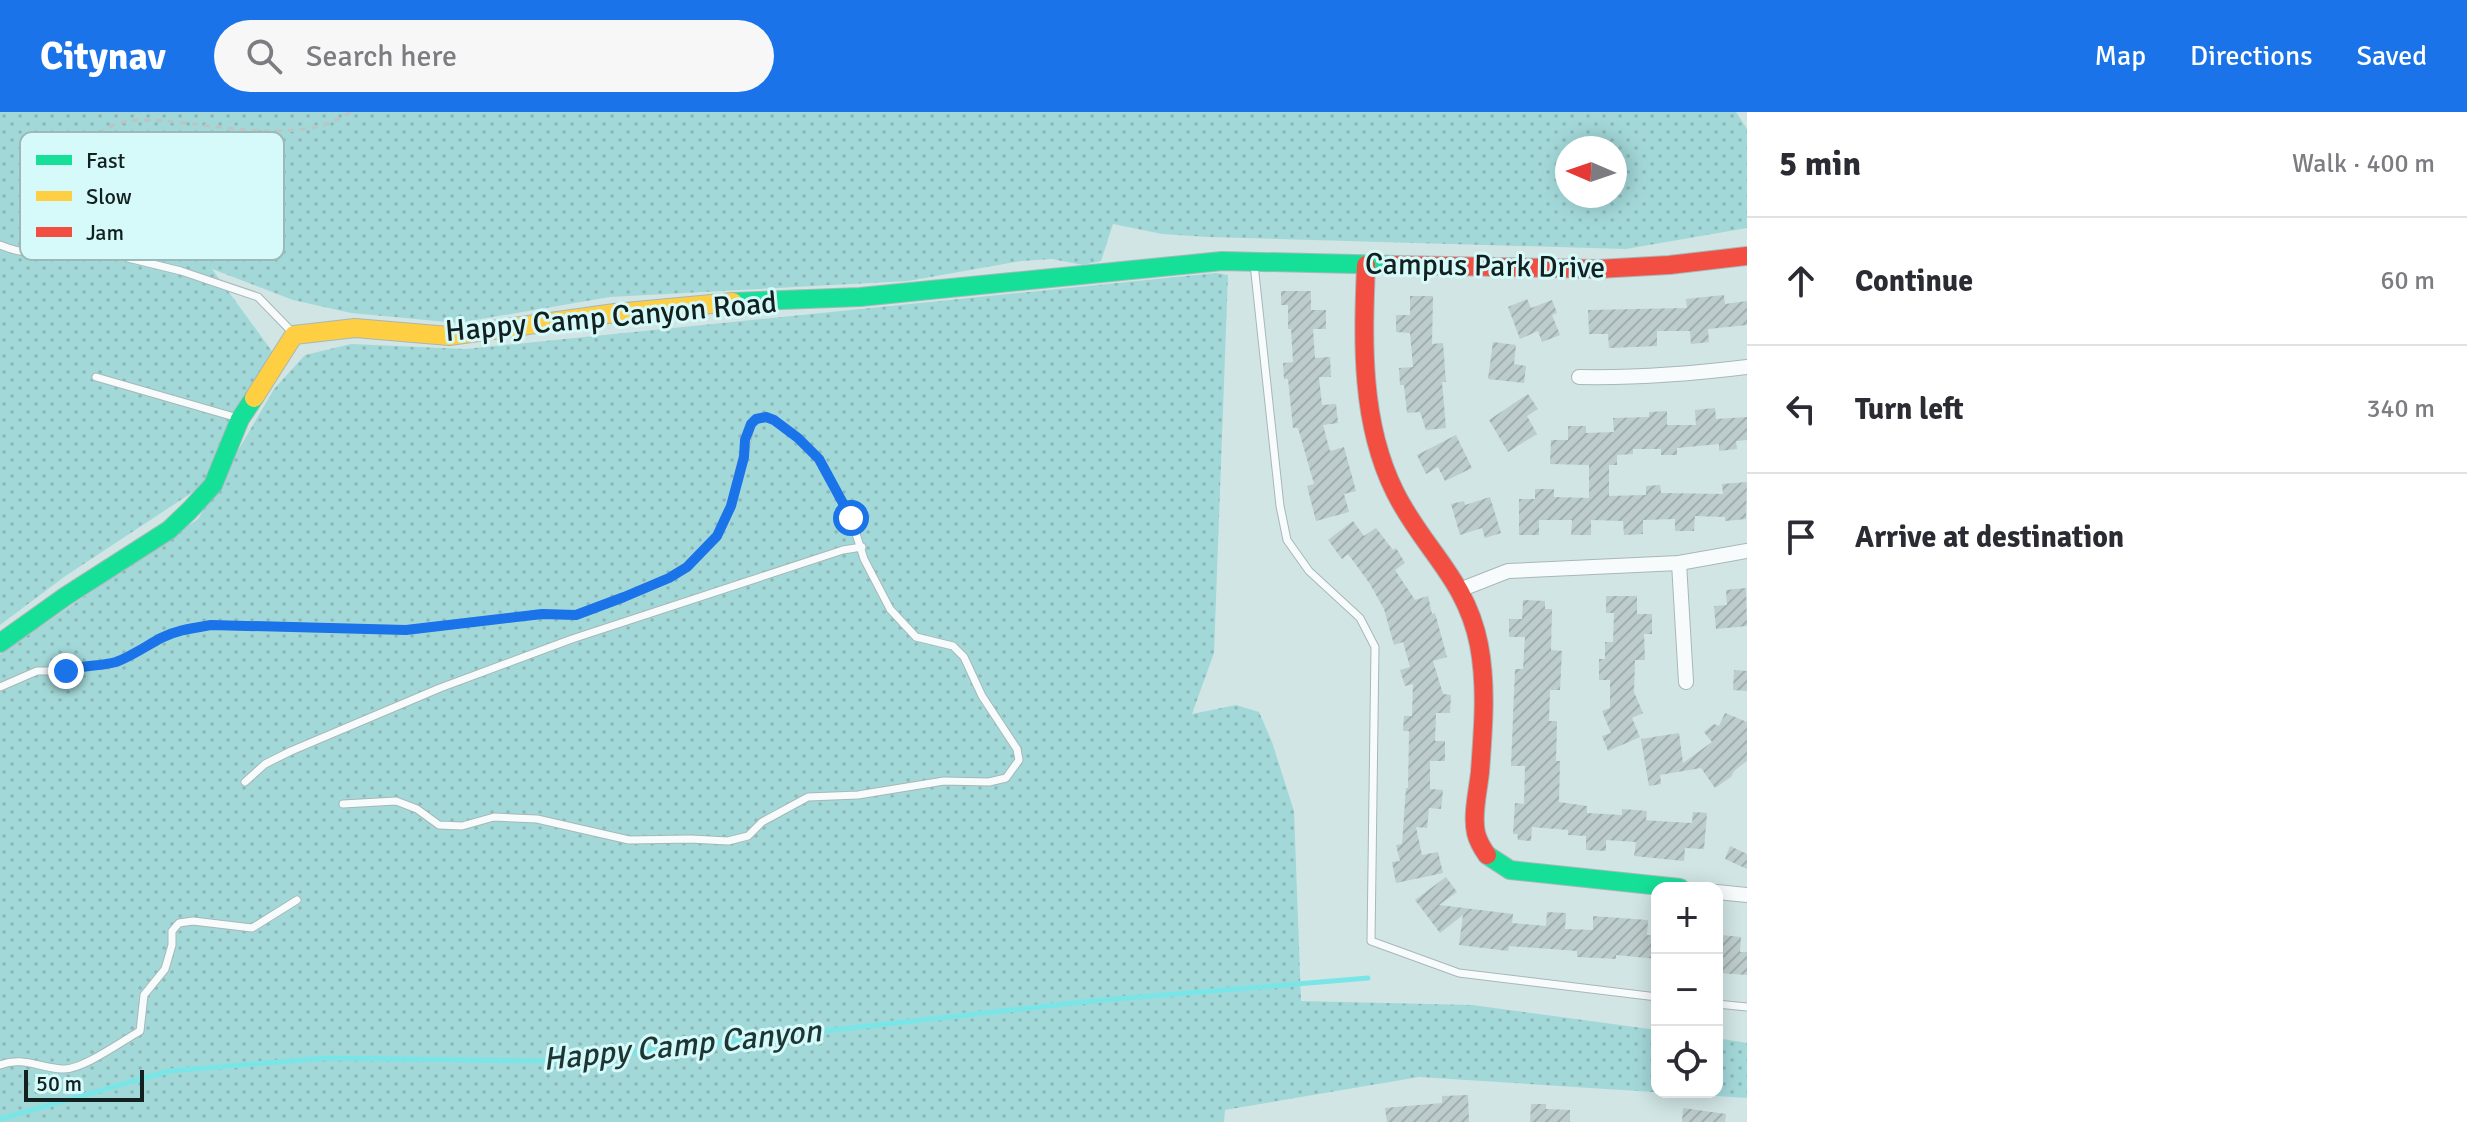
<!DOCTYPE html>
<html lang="en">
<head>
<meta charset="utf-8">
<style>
	body { margin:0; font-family:Signika,sans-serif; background:#f7f7f7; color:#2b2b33 }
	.controls { position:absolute; right:24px; bottom:24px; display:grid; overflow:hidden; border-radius:16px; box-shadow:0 4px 20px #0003 }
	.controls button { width:72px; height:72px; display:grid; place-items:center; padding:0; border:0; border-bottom:2px solid #e1e1e2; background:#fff; color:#2b2b33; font:40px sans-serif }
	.compass { position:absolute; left:1555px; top:24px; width:72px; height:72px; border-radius:50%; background:#fff; box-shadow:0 4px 20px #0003; rotate:272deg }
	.scale { position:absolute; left:24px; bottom:20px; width:120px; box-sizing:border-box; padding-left:8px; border:4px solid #122020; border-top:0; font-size:22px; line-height:28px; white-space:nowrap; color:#122020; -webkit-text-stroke:6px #d6fafa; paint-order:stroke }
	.stop { position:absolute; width:24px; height:24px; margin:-18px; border:6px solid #1a73e8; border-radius:50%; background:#fff }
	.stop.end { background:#1a73e8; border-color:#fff; box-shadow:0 2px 8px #0008 }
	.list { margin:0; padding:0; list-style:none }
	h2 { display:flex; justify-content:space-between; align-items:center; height:104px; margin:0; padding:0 32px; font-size:34px }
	h2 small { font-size:26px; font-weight:400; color:#7c7c81 }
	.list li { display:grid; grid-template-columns:52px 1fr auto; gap:24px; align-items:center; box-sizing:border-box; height:128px; padding:0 32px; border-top:2px solid #e1e1e2 }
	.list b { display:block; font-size:30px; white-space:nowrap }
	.list em { font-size:26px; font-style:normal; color:#7c7c81 }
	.icon { flex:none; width:44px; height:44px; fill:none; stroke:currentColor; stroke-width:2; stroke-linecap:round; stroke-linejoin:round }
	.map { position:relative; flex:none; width:1747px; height:1010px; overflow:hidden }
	header { display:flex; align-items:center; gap:48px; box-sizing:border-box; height:112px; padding:0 40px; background:#1a73e8; color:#fff }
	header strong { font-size:38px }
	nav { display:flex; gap:44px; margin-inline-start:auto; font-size:28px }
	.search { width:560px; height:72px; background:#f7f7f7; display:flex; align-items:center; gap:20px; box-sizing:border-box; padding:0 28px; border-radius:44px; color:#7c7c81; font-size:30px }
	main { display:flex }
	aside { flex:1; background:#fff }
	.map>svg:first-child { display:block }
	.green { fill:url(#green-dots); fill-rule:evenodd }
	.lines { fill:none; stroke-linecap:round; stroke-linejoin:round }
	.stream { stroke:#7ae5e6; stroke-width:5 }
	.building { fill:url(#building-hatch) }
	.lane-casing { stroke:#a8b7b7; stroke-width:9 }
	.street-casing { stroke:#a8b7b7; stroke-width:16 }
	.fast-casing { stroke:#a8b7b7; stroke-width:20 }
	.slow-casing { stroke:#a8b7b7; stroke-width:20 }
	.jam-casing { stroke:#a8b7b7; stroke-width:20 }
	.path { stroke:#bdc4c4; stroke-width:3; stroke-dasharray:6 6; stroke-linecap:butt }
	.lane { stroke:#f8fbfb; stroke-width:7 }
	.street { stroke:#f8fbfb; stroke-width:14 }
	.fast { stroke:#16e098; stroke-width:18 }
	.slow { stroke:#ffcf43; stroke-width:18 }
	.jam { stroke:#f24e42; stroke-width:18 }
	.route { stroke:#1a73e8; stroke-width:10 }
	.labels { text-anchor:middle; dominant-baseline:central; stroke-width:6; stroke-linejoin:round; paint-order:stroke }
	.street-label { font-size:30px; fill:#122020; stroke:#d6fafa }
	.water-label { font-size:32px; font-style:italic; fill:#1c3535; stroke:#d6fafa }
	.key { fill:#d6fafa; stroke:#9bb9b9; stroke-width:2 }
	.key-label { font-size:22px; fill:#122020 }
</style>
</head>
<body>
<header>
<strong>Citynav</strong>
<div class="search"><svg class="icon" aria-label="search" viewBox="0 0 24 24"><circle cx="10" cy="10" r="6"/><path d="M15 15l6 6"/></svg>Search here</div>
<nav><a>Map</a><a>Directions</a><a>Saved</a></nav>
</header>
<main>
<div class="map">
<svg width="1747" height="1010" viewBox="0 0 1747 1010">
	<defs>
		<pattern id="green-dots" width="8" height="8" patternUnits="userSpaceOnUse" patternTransform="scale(2)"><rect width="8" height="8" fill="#a3d8d9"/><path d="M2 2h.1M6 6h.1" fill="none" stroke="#8bb9ba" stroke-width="1.8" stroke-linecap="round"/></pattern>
		<pattern id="building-hatch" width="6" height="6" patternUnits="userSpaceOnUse" patternTransform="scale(2)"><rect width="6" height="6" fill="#bdcccc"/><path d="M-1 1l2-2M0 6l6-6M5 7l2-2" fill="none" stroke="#a1afaf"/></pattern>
	</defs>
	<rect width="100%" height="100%" fill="#d1e5e5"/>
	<!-- green -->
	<g class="green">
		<path d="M 0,0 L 1736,0 L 1747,17 L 1747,116 L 1626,137 L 1207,125 L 1162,122 L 1113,112 L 1101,149 L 1083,153 L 1052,147 L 1021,149 L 908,169 L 610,185 L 458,211 L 351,201 L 293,188 L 212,157 L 274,242 L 208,370 L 64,465 L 0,513 ZM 1567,36 L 1615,36 L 1615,84 L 1567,84 Z"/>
		<polygon points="1216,161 1228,163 1214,541 1192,602 1236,593 1259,600 1272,630 1294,699 1301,889 1472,893 1657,918 1657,980 1717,980 1717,926 1747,931 1747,986 1419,965 1225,998 1224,1010 0,1010 0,542 198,407 274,277 305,243 351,232 465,237"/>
	</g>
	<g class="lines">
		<!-- stream -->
		<polyline class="stream" points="0,1007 169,959 327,946 554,949 1092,889 1368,866"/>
	</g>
	<!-- building -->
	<g class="building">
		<polygon points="1281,179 1311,179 1311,198 1326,198 1326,217 1313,217 1315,246 1330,245 1331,265 1319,265 1322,293 1336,292 1338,311 1323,313 1330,339 1344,335 1356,379 1344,382 1349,400 1316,409 1307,374 1314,372 1298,316 1293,316 1288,267 1284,267 1283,251 1293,250 1291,217 1288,217 1288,193 1281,193"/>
		<polygon points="1724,183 1725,192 1747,189 1747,213 1708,217 1709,230 1691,232 1690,219 1657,219 1657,234 1609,236 1608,222 1589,222 1588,198 1687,196 1686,187"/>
		<polygon points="1410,184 1433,184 1432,232 1443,231 1446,270 1442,270 1446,316 1426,318 1420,300 1407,301 1404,273 1400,273 1399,256 1413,255 1410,221 1396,220 1396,203 1410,203"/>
		<polygon points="1527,187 1531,196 1552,188 1557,201 1552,203 1560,223 1542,230 1538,219 1520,227 1508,195"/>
		<polygon points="1493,230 1516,233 1514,252 1526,254 1524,271 1488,267"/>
		<polygon points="1528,282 1538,297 1527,304 1537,322 1508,340 1489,308"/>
		<polygon points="1715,296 1716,307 1747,305 1747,328 1736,329 1737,337 1719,339 1719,332 1677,336 1677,343 1661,343 1661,337 1633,337 1633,342 1617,343 1617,353 1609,353 1609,384 1646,383 1646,374 1660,373 1661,381 1723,382 1722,372 1747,370 1746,407 1725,409 1725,405 1695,404 1694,419 1675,419 1675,407 1643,408 1643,422 1624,423 1623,409 1591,408 1591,423 1571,423 1572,408 1539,408 1539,423 1519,423 1519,387 1535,387 1535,377 1554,377 1554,385 1589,386 1589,353 1550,352 1551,328 1568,328 1568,314 1586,314 1586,321 1614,320 1613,306 1649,305 1649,300 1667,299 1667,313 1696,313 1695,298"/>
		<polygon points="1456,323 1472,356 1445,369 1438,355 1426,362 1417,343"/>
		<polygon points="1490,385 1501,421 1485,426 1482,416 1460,423 1451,392 1464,389 1465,393"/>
		<polygon points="1353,409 1364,424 1376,416 1393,438 1396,436 1405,451 1395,458 1415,488 1428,484 1432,502 1435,501 1447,545 1433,549 1443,582 1451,583 1450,601 1436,601 1435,629 1445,629 1445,649 1430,649 1430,677 1443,678 1441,697 1429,696 1427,716 1416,715 1422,743 1438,740 1443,761 1396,771 1392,750 1400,749 1396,733 1402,732 1406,676 1408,676 1409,619 1403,619 1404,604 1412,604 1413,572 1405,574 1400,558 1410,555 1403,530 1394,533 1384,497 1370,472 1348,442 1342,447 1328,428"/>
		<polygon points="1746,476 1747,514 1716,517 1714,494 1727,493 1726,478"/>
		<polygon points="1606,484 1637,484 1637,502 1652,502 1652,522 1644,522 1645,548 1635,548 1634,580 1643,601 1632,606 1640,625 1608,639 1602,624 1611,621 1602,599 1610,596 1610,568 1599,568 1599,547 1605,547 1605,530 1613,530 1614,501 1606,501"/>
		<polygon points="1523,488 1545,489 1545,497 1552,497 1551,538 1562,539 1560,578 1550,578 1549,609 1557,609 1556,649 1560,649 1559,690 1587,694 1587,701 1622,703 1622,697 1647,699 1646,708 1657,709 1692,711 1693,700 1707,701 1704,737 1685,736 1684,749 1634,744 1636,730 1606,728 1606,739 1586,738 1586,724 1568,723 1568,718 1532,715 1531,729 1518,728 1517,722 1513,722 1515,691 1524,692 1525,654 1511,654 1515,557 1523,557 1525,525 1509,525 1509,507 1522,507"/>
		<polygon points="1734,558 1747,559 1747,579 1733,578"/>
		<polygon points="1725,601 1747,610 1747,649 1734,659 1731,665 1715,676 1701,656 1660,663 1661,672 1649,674 1641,627 1679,621 1683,651 1712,630 1704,620 1714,612 1719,614"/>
		<polygon points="1730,734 1747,742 1747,757 1725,747"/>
		<polygon points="1446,765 1457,780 1439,793 1513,802 1512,811 1546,814 1547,800 1566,801 1565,817 1593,818 1593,804 1648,808 1647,823 1657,824 1657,847 1616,843 1616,847 1577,845 1577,839 1509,834 1508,839 1459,833 1463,803 1440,821 1415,788"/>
		<polygon points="1722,823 1741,825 1740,840 1747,840 1747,863 1719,861"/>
		<polygon points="1468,983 1469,1010 1387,1010 1385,996 1442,991 1442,984"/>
		<polygon points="1531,992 1546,992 1546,997 1570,998 1570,1010 1530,1010"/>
		<polygon points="1683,996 1726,1002 1725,1010 1682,1010"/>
	</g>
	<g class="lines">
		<!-- lane casing -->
		<g class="lane-casing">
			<g id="lane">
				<path d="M 0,133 C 46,152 51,131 78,98 L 88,116 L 100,130 L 128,146 L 181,159 L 258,185 L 294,222"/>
				<polyline points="1254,152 1280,394 1287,428 1309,459 1360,506 1375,535 1371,829 1459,861 1657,885"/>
				<polyline points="96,265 238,306"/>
				<polyline points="0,575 37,559 66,559 79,554 105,553 119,549 163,525 181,518 211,513 406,518 542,502 576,503 624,485 669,466 687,455 717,424 731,394 751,312 756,307 766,305 774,308 798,326 819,347 851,406 864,447 890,497 916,525 953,534 964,545 982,584 1017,637 1019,648 1006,666 989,670 944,669 858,683 808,685 762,710 748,724 728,729 691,727 629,728 537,707 494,705 462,714 439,713 417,697 396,689 343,692"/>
				<polyline points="245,670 265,652 291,639 440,576 572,527 843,438 862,435"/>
				<polyline points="1717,892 1747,895"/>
				<path d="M 0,953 C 22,944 40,956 62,957 C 81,959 122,929 140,919 L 144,883 L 165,857 L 172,833 L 172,819 L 179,811 L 193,809 L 252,816 L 297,788"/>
			</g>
		</g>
		<!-- street casing -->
		<g class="street-casing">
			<g id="street">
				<path d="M 1579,265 C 1635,266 1691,262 1747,255"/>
				<polyline points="1679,451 1686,570"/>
				<polyline points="1462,477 1508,459 1679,451 1747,439"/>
				<polyline points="1717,780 1747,783"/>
			</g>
		</g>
		<!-- fast casing -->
		<g class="fast-casing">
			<g id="fast">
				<polyline points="733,190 860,185 1222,149 1396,153"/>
				<polyline points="0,531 66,484 169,418 189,399 213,373 240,307 254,286"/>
				<polyline points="1487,743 1510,758 1680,776"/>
			</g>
		</g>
		<!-- slow casing -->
		<g class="slow-casing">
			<polyline id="slow" points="254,286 294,223 355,216 449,224 615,201 733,190"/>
		</g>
		<!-- jam casing -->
		<g class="jam-casing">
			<g id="jam">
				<path d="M 1366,153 C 1363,229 1360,310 1395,380 C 1423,437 1466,466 1479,533 C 1487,575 1483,618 1480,660 C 1478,679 1472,703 1476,721 C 1478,729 1482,736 1487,743"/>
				<polyline points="1396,153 1598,157 1669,153 1747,144"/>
			</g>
		</g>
		<!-- path -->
		<path class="path" d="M 76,86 C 69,44 96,9 139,8 C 200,7 297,38 350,0"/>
		<!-- lane -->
		<use href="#lane" class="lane"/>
		<!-- street -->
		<use href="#street" class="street"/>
		<!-- fast -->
		<use href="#fast" class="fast"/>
		<!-- slow -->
		<use href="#slow" class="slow"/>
		<!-- jam -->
		<use href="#jam" class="jam"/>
	</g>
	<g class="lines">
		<!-- route -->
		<path class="route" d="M 66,559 C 83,552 99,555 116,550 C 132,544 146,534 161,526 C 177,518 194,516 211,513 L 406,518 L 542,502 L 576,503 L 624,485 L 669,466 L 687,455 L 717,424 L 731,394 L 744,345 L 745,328 L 751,312 L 756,307 L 766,305 L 774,308 L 798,326 L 819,347 L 851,406"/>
	</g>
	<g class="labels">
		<!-- street labels -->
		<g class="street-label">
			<text transform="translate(1485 154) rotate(1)">Campus Park Drive</text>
			<text transform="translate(611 205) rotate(-5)">Happy Camp Canyon Road</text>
		</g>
		<!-- water labels -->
		<g class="water-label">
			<text transform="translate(682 933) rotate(-6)">Happy Camp Canyon</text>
		</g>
	</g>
	<!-- legend -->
	<rect x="20" y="20" width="264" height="128" rx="12" class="key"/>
	<rect x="36" y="43" width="36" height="10" fill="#16e098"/>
	<rect x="36" y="79" width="36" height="10" fill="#ffcf43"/>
	<rect x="36" y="115" width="36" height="10" fill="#f24e42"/>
	<g class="key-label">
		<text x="86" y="56">Fast</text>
		<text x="86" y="92">Slow</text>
		<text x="86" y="128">Jam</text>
	</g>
</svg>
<div class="controls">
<button>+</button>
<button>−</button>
<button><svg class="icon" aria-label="locate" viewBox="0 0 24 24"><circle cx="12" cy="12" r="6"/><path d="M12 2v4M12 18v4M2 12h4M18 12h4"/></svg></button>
</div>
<svg class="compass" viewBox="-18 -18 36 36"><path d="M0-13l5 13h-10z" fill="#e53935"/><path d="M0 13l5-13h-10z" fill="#7c7c81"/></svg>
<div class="scale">50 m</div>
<div class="stop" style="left:851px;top:406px"></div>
<div class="stop end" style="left:66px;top:559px"></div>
</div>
<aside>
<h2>5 min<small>Walk · 400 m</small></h2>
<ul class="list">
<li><svg class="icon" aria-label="ahead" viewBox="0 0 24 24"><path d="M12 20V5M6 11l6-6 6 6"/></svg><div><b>Continue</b></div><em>60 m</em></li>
<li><svg class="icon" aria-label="left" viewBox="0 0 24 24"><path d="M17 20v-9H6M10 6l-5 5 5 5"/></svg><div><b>Turn left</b></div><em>340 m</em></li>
<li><svg class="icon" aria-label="arrive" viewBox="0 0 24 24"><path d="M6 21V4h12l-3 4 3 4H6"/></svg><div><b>Arrive at destination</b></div></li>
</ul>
</aside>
</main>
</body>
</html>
